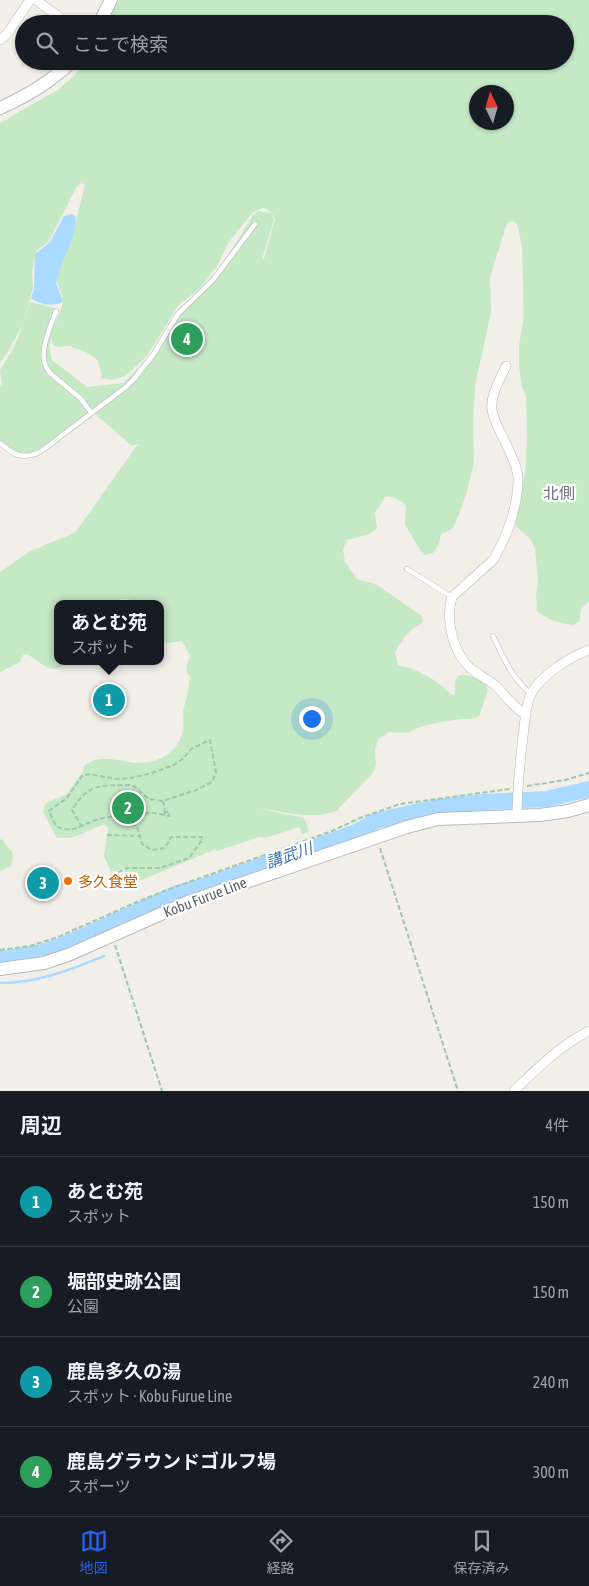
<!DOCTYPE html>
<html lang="ja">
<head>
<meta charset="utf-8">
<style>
	body { margin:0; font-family:"Asap Condensed","Noto Sans JP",sans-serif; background:#242831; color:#f1f3f6 }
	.compass { position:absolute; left:469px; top:85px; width:45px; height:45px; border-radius:50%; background:#171b24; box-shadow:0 1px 4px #0004; rotate:355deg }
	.you { position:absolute; left:311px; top:718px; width:18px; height:18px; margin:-12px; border:4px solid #fff; border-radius:50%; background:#1a73e8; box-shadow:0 0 0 8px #1a73e833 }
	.badge { display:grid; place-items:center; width:32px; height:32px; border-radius:50%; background:#2563eb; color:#fff; font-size:16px; font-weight:700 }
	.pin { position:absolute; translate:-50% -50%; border:2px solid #fff; box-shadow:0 1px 5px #0006 }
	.popup { position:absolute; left:54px; top:600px; width:110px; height:65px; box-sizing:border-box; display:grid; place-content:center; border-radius:10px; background:#171b24; filter:drop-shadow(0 1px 4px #0005); font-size:16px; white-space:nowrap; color:#9ea1a6 }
	.popup b { font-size:19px; color:#f1f3f6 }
	.popup::after { content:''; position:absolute; left:50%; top:100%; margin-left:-10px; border:10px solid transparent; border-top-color:#171b24 }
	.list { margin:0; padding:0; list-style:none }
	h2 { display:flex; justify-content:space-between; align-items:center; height:65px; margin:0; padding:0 20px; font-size:21px }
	h2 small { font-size:16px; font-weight:400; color:#9ea1a6 }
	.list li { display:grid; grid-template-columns:32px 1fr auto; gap:15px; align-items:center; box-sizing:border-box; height:90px; padding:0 20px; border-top:1px solid #363941 }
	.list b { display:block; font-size:19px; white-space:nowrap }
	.list p { margin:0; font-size:16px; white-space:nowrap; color:#9ea1a6 }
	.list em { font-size:16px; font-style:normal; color:#9ea1a6 }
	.icon { flex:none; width:28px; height:28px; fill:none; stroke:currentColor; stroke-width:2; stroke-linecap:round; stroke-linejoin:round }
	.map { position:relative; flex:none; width:589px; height:1091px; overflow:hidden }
	.search { position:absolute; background:#171b24; box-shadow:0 1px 4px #0004; left:15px; right:15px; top:15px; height:55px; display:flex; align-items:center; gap:12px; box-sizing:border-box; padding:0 18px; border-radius:28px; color:#9ea1a6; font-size:19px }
	.sheet { height:425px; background:#171b24 }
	nav { display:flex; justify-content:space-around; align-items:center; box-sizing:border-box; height:70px; border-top:1px solid #363941; background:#171b24; font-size:14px; color:#9ea1a6 }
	nav a { display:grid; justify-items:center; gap:2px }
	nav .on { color:#2563eb }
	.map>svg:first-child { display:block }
	.green { fill:#c5e8c5; fill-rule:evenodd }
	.water { fill:#aadaff }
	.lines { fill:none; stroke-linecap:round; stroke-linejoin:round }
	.stream { stroke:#aadaff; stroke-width:2.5 }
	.river { stroke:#aadaff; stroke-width:16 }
	.lane-casing { stroke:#b5b8bc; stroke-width:5.5 }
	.street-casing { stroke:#b5b8bc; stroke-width:10 }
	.secondary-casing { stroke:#b6babf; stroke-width:14 }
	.path { stroke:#9cc7a9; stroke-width:2; stroke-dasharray:5 2.5; stroke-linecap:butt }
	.lane { stroke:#fff; stroke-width:4.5 }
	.street { stroke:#fff; stroke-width:9 }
	.secondary { stroke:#fff; stroke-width:12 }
	.food-dot { fill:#e8710a; stroke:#fff; stroke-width:2 }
	.labels { text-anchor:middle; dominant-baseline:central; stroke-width:4.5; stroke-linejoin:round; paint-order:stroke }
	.food-label { font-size:15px; fill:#c56008; stroke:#fff; text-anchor:start }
	.street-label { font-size:15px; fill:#5f6368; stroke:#fff }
	.neighbourhood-label { font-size:16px; fill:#70757a; stroke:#fff }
	.water-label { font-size:16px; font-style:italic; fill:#4174aa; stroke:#fff }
</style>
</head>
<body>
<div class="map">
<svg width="589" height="1091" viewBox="0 0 589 1091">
	<rect width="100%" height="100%" fill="#f1efe8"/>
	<!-- green -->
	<g class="green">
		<path d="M 119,0 L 589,0 L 589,601 L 581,609 L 579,622 L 573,625 C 558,623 548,620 537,611 L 536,597 L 538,581 L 535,548 L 529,537 L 517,527 L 513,514 L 525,475 L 527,438 L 526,395 L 522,388 L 519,366 L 519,345 L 524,316 L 522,246 L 517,224 L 513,221 L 507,223 L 490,277 L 491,312 L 475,386 L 473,423 L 474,462 L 466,495 L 458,517 L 453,528 L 441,534 L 439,544 L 433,553 L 425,555 C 416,546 412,535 405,525 L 406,506 C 400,501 393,495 385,497 L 375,513 L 377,528 L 370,534 L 347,540 L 343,549 L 345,562 L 357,579 L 377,585 L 422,616 L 423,622 C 409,630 402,639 395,653 L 398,665 C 423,671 433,678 452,695 L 455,694 C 454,678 456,671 473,677 C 480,680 485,682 488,690 L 479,716 L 471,719 L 460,719 L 435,723 L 420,727 L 407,733 L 389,732 L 379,739 L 375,749 L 376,765 L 372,774 L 336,811 C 310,821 285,811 260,809 L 304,818 L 309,831 L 302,834 L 299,827 L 265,838 L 260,837 L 217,851 L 216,849 L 129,885 L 124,868 L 111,872 L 104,856 L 108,828 L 105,824 L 71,838 L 57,838 L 43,812 L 46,803 L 67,794 L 83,771 L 84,766 C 96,756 115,759 129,762 C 153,766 177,756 183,731 C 185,724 182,718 183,711 C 186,700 189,689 190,677 C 184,670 187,664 190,656 L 182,641 L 167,643 L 160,640 L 160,604 L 131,604 L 129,599 L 121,599 L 118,604 L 58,604 L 58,661 L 68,662 C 52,678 41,662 27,654 L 23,655 L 20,662 L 0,672 L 0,572 L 30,551 L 75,533 L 138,444 L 132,446 L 94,413 L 87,414 C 67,430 45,456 17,455 L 0,441 L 0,386 L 2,384 L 0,370 L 14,347 L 21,330 L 30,302 L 58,309 L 55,325 L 62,306 L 63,298 L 57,282 L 60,260 L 77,217 L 85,185 L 81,183 L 76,188 L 49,241 L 36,251 L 32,272 L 33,288 L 23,324 L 8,352 L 0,363 L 0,123 L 59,89 L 76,74 L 84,61 L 565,61 L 565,24 L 106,24 ZM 476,92 L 506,92 L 506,122 L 476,122 ZM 263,208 L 271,212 L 275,219 L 264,259 L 262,259 L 274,219 L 271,213 L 259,211 L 254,214 L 223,263 L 203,287 L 181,307 L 148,358 L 123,383 L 87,387 L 52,360 L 49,347 L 51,339 L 53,345 L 59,347 L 70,346 L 90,354 L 98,361 L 102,378 L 113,380 L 125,376 L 147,356 L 178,306 L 201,287 L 217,266 L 228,243 L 253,212 Z"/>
		<path d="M 0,839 L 3,840 C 9,854 17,846 11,866 L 0,871 Z"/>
	</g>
	<!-- water -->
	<path class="water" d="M 72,214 L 76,217 L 73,237 L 61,266 L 56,283 L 63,301 C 55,308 38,304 31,298 L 34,289 L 35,254 L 50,242 L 64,216 Z"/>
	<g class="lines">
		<!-- stream -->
		<path class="stream" d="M 0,983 C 38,983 69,970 104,956"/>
		<!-- river -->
		<polyline class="river" points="0,959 43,952 70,942 175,894 204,886 356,832 376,821 436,807 483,802 547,799 589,789"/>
		<!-- lane casing -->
		<g class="lane-casing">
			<g id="lane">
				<path d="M 56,311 C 50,330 35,356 50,373 L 80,398 L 91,412"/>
				<path d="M 0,443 C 14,455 22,460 40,452 L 126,387 L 134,379 L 153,355 L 178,314 L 213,280 L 255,224"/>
				<polyline points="407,569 452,597"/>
				<path d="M 493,636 C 506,662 509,674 531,694"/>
			</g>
		</g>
		<!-- street casing -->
		<g class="street-casing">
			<g id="street">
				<polyline points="36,0 69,24"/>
				<polyline points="0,40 7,34 30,0"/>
				<path d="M 506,366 C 500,380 490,395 492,410 C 494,423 505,440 510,453 C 514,461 518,470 518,479 C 518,506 507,537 493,560 L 452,597 C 445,620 453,652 470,668 C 478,675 488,679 496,686 C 506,696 513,707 526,715"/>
				<path d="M 517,816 C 517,789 520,762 523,736 C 525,722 525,706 531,694 C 541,675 570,657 589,650"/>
				<path d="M 514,1091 C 538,1068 559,1046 589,1031"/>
			</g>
		</g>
		<!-- secondary casing -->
		<g class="secondary-casing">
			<g id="secondary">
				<polyline points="99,24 111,0"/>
				<path d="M 0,108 C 27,96 51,82 72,61"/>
				<polyline points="0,969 44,963 68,955 188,902 407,827 438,819 540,815 568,811 589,805"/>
			</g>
		</g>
		<!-- path -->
		<g class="path">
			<polyline points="527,786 565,780 589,773"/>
			<polyline points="163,801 165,812"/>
			<path d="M 82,827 L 72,810 C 89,782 102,786 131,785 L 135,787 L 149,799 L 163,801 L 196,790 L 212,782 L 216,772 L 210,740 L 191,749 L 184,758 L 174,765 L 152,773 L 131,778 L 115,779 L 89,774 L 82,776 L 67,798 L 49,811 L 56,826 C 68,832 76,829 86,824 C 95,819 108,817 117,816 C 129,814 142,813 153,813 C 158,813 164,815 169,816 L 169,812 L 165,812 L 165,815"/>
			<polyline points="107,835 140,836 137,826 120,819 118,816"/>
			<polyline points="380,848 458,1091"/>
			<polyline points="111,875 128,868 160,868 189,858 202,840 202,837 171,837 165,848 152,850 142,844 140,836"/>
			<polyline points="115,945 162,1091"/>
			<polyline points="0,950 30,946 58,937 139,901 175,887 332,831 360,818 400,804 510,789"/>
		</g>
		<!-- lane -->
		<use href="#lane" class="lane"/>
		<!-- street -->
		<use href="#street" class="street"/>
		<!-- secondary -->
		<use href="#secondary" class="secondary"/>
	</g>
	<!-- markers -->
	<circle class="food-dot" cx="68" cy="881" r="5"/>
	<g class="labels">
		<!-- food labels -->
		<g class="food-label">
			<text x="78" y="881">多久食堂</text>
		</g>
		<!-- street labels -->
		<g class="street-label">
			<text transform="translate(205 897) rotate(-21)">Kobu Furue Line</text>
		</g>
		<!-- neighbourhood labels -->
		<g class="neighbourhood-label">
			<text x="559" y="493">北側</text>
		</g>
		<!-- water labels -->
		<g class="water-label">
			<text transform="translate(289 855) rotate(-19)">講武川</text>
		</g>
	</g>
</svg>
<svg class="compass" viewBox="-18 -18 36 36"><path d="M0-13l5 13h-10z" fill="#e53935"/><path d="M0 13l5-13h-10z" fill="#9ea1a6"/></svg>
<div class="you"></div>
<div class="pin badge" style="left:109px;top:700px;background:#0f9aa8">1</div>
<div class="popup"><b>あとむ苑</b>スポット</div>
<div class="pin badge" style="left:128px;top:808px;background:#2e9e5b">2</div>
<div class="pin badge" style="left:43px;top:883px;background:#0f9aa8">3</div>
<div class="pin badge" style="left:187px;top:339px;background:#2e9e5b">4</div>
<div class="search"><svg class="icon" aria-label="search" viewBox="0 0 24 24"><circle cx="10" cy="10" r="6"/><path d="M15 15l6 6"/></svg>ここで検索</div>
</div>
<section class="sheet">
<h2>周辺<small>4件</small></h2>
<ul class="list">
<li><span class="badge" style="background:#0f9aa8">1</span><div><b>あとむ苑</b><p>スポット</p></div><em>150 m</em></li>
<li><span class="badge" style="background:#2e9e5b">2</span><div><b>堀部史跡公園</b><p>公園</p></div><em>150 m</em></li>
<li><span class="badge" style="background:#0f9aa8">3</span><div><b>鹿島多久の湯</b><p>スポット · Kobu Furue Line</p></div><em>240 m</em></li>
<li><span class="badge" style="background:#2e9e5b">4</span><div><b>鹿島グラウンドゴルフ場</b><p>スポーツ</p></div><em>300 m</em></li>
</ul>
</section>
<nav>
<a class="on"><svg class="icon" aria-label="map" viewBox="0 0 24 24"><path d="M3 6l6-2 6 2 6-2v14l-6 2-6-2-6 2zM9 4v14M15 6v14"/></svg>地図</a>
<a><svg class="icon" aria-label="directions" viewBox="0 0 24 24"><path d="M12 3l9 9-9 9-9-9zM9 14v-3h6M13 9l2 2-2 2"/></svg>経路</a>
<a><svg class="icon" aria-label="saved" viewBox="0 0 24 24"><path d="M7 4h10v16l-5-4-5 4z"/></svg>保存済み</a>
</nav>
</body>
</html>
